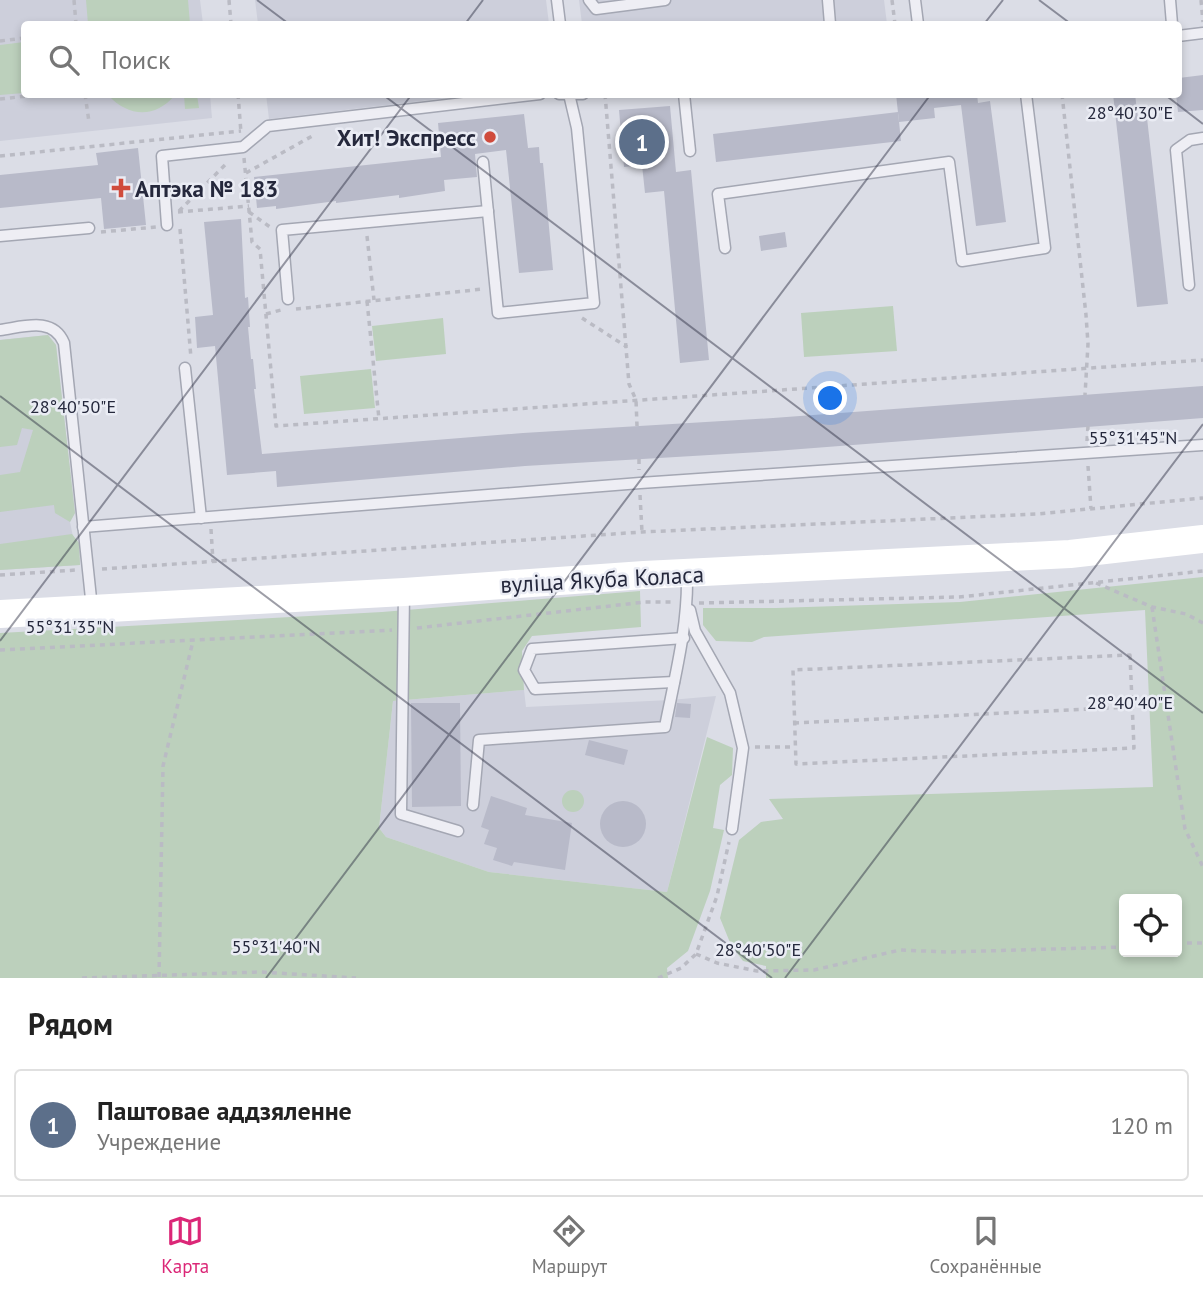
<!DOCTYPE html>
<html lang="ru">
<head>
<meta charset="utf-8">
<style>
	body { margin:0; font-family:"PT Sans",sans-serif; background:#f2f2f2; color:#222 }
	.controls { position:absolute; right:21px; bottom:21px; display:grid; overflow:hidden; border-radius:7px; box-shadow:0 4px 10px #0003 }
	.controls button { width:63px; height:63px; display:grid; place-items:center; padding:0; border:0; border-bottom:2px solid #e0e0e0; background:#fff; color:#222; font:35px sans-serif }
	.you { position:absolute; left:831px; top:399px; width:24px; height:24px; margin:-18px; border:5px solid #fff; border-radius:50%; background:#1a73e8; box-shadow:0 0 0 10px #1a73e833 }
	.badge { display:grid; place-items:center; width:46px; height:46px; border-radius:50%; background:#db2777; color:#fff; font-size:23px; font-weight:700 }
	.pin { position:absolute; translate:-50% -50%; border:4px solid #fff; box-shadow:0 2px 7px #0006 }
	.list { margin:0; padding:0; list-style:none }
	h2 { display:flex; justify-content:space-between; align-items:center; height:91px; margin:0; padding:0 28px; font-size:30px }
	h2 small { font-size:23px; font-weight:400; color:#767676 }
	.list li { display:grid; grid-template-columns:46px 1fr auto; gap:21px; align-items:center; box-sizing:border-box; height:112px; margin:0 14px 14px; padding:0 14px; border:2px solid #e0e0e0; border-radius:7px }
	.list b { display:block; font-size:26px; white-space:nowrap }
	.list p { margin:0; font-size:23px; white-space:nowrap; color:#767676 }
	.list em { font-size:23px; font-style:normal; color:#767676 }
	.icon { flex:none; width:38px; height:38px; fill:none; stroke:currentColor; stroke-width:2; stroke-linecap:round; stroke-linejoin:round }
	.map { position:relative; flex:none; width:1203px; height:978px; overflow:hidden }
	.search { position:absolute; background:#fff; box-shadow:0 4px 10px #0003; left:21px; right:21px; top:21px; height:77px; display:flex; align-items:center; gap:18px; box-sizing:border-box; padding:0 24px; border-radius:7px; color:#767676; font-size:26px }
	.sheet { height:217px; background:#fff }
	nav { display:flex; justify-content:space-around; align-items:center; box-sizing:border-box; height:98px; border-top:2px solid #e0e0e0; background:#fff; font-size:19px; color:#767676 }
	nav a { display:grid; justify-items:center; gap:4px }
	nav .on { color:#db2777 }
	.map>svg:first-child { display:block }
	.built { fill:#cdcfdb }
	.green { fill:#bcd0bc; fill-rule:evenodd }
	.building { fill:#b8bac9 }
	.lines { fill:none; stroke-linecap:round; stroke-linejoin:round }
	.lane-casing { stroke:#a4a7b3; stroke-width:13 }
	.path { stroke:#babbc4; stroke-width:3.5; stroke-dasharray:5 5; stroke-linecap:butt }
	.lane { stroke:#eeeef4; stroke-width:10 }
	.secondary { stroke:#fff; stroke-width:28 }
	.ticks { fill:none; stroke:#25283c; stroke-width:2; stroke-opacity:0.45 }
	.poi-dot { fill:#d04b3c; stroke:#eaecf4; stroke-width:2.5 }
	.labels { text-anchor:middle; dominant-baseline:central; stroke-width:5; stroke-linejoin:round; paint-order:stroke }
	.poi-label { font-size:23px; font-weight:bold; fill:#25283c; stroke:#eaecf4; text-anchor:end }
	.street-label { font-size:23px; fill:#25283c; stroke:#eaecf4 }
	.ticks-label { font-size:18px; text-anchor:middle; fill:#25283c; stroke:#eaecf4; stroke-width:5; stroke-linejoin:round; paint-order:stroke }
</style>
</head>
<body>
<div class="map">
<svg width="1203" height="978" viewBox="0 0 1203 978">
	<rect width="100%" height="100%" fill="#dbdde6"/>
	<!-- built -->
	<g class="built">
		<polygon points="0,0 200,0 203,24 24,24 24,94 210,95 212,118 0,141"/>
		<polygon points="255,0 546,0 549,24 258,24"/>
		<polygon points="579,0 884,0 887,24 582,24"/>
		<polygon points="266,94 471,94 471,95 269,119"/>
		<polygon points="48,335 56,345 75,513 70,522 73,537 79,543 80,565 0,570 0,340"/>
		<polygon points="524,690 526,707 670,700 716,696 667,892 489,872 386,837 379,828 393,701"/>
	</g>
	<!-- green -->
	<g class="green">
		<polygon points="86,0 188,0 190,24 88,24"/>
		<polygon points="24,42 24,93 0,95 0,45"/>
		<path d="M 108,95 L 175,95 C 155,119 128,117 108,95 Z"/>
		<polygon points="184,95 197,95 199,108 185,109"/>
		<polygon points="893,306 897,351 804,357 801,313"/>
		<polygon points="443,318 446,354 376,361 372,326"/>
		<polygon points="48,335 56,345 75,513 70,522 55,513 54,505 0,512 0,475 20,472 33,430 22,428 17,445 0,447 0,340"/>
		<polygon points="371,369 375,408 304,414 300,376"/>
		<polygon points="72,534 79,543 80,565 0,570 0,544"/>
		<path d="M 1203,577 L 1203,978 L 766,978 L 766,966 L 743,961 L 731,945 L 720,918 L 739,840 L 761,822 L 783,819 L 769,799 L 1153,787 L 1145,610 L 764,637 L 752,642 L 716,641 L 703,625 L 703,608 L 776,608 L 960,602 ZM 1124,899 L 1177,899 L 1177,952 L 1124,952 Z"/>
		<polygon points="640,591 641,627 532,636 522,651 524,690 393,701 379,828 386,837 489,872 667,892 707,737 733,748 732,775 720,785 713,828 724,830 710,891 688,951 667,968 668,978 0,978 0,633 382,612"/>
		<circle cx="573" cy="801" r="11"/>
	</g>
	<!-- building -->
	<g class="building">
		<polygon points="1203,75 1203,110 1178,112 1176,94 1179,94 1179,78"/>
		<polygon points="896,94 977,94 978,103 990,101 1006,222 976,226 961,105 934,108 935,118 899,122"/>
		<polygon points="1113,94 1135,94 1138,119 1147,118 1168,304 1137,307"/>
		<polygon points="670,106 676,172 691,170 709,360 680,363 664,191 645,193 642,165 624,167 619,110"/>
		<polygon points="898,112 901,141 716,162 713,134"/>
		<polygon points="524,114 528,148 539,147 540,163 543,163 553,270 519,273 506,150 475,154 477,177 444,180 445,191 399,198 399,195 336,203 336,201 276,209 276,206 257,208 254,177 441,157 438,123"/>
		<polygon points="138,148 146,225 104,229 101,198 0,208 0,175 98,165 96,153"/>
		<polygon points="241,219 245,298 248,297 250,327 248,327 251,359 253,359 256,389 254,389 262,454 523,433 773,418 1203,386 1203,418 775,451 525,466 277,487 276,471 227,475 215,346 197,348 195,317 213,315 204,222"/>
		<polygon points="785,232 787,247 761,251 759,236"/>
		<polygon points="411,703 460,703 461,806 412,807"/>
		<polygon points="677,703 691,704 690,718 675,717"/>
		<polygon points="589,740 628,750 624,765 585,755"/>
		<polygon points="491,796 527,808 525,815 572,823 565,870 514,862 512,866 493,860 497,848 484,844 489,830 481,827"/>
		<circle cx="623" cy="824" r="23"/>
	</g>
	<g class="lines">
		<!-- lane casing -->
		<g class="lane-casing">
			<g id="lane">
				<polyline points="557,0 560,24"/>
				<polyline points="589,0 596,9 665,0"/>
				<polyline points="828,0 830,24"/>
				<polyline points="915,0 918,24"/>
				<polyline points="1170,0 1172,24"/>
				<polyline points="1178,36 1203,33"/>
				<polyline points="559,94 583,94"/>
				<polyline points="684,94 690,151"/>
				<polyline points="483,162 498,313 594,303 577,128 569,94"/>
				<polyline points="167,225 162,156 243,147 268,126 540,94"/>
				<polyline points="0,236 89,228"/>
				<polyline points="725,248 718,194 949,162 962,261 1045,248 1026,94"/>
				<polyline points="1189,285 1176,150 1190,140 1203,138"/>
				<polyline points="288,299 282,230 488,211"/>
				<path d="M 0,330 C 23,327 53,316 64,343 L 92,608"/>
				<polyline points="185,368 201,518"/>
				<polyline points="83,527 640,483 1203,445"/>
				<polyline points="404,593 401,814 458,831"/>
				<polyline points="690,610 695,631 730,693 743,748 732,829"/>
				<polyline points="674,682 535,689 524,670 532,649 684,638"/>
				<path d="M 473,805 L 479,740 L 665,727 C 675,676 688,627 687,575"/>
			</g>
		</g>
		<!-- path -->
		<g class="path">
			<polyline points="74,0 76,24"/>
			<polyline points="229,0 231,24"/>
			<polyline points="892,0 895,24"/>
			<polyline points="1201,0 1203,22"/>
			<polyline points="0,41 24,38"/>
			<polyline points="85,94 89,122"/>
			<polyline points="238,94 241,133"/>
			<polyline points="605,94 629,384 636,400 637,426"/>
			<polyline points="1062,94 1086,315 1088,344 1085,395"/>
			<polyline points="0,99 46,94"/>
			<polyline points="0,156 241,131"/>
			<polyline points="244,158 252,242 260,249 276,426 1203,360"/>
			<polyline points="246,173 314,135"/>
			<polyline points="179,211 228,162"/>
			<polyline points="178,212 249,206"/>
			<polyline points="249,212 270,227"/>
			<polyline points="180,229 191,358"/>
			<polyline points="101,232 156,227"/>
			<polyline points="367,236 374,300"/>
			<polyline points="367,301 379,419"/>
			<polyline points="296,309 483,289"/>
			<polyline points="266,314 281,310"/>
			<polyline points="582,318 627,347"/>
			<polyline points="1087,441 1088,426"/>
			<polyline points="639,459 639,470"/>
			<polyline points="1088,466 1091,509"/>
			<polyline points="640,495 642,532"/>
			<polyline points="211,529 213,562"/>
			<polyline points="102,569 642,532 1037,514 1203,498"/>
			<polyline points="0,575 76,570"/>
			<polyline points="1096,583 1152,607 1186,614 1203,623"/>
			<polyline points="699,603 959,597 1203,571"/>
			<polyline points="1152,607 1185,829 1203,867"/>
			<polyline points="417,628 645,602 674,602"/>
			<polyline points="0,650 392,630"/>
			<polygon points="1130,655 1134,748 796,764 793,670"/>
			<polyline points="794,723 1132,707"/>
			<polyline points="755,747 795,747"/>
			<polyline points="1177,943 1203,943"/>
			<polyline points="696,954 717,963 757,971 814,970 900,950 948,952 1124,947"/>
			<polyline points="159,977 163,766 193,641"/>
			<polyline points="82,978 260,972 356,978"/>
			<polyline points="658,978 681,968 696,954 717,896 729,842"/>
		</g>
		<!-- lane -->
		<use href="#lane" class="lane"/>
		<!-- secondary -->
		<polyline class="secondary" points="0,614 404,592 644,575 1070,554 1203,539"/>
	</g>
	<!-- ticks -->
	<path class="ticks" d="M 257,0 L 289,24M 1039,0 L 1071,24M 465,24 L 483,0M 984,24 L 1003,0M 382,94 L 1203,713M 1164,94 L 1203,124M 0,396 L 772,978M 0,641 L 412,94M 266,978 L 931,94M 785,978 L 1203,424"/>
	<!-- markers -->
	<g class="poi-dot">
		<circle cx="490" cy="137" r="7"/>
		<path d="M117.5 177.5h7v7h7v7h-7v7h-7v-7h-7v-7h7z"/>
	</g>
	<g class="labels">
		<!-- poi labels -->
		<g class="poi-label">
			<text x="476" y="137">Хит! Экспресс</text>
			<text x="135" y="188" text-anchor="start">Аптэка № 183</text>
		</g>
		<!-- street labels -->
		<g class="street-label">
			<text transform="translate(602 579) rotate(-3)">вуліца Якуба Коласа</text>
		</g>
	</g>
	<g class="ticks-label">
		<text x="1130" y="119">28°40'30"E</text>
		<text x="73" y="413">28°40'50"E</text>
		<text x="1133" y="444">55°31'45"N</text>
		<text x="70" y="633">55°31'35"N</text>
		<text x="1130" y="709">28°40'40"E</text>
		<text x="276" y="953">55°31'40"N</text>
		<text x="758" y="956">28°40'50"E</text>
	</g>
</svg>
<div class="controls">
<button><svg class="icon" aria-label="locate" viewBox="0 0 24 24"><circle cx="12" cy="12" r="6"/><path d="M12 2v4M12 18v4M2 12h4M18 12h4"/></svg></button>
</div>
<div class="you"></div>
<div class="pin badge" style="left:642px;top:142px;background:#5c6f8a">1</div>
<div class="search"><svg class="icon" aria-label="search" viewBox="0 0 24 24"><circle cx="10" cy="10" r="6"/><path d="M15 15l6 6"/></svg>Поиск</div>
</div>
<section class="sheet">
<h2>Рядом<small></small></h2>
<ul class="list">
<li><span class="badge" style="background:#5c6f8a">1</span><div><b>Паштовае аддзяленне</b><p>Учреждение</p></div><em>120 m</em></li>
</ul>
</section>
<nav>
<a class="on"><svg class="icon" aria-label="map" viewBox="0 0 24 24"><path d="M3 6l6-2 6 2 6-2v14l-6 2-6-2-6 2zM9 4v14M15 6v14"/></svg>Карта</a>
<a><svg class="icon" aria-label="directions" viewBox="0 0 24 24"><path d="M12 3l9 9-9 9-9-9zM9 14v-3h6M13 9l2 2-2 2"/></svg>Маршрут</a>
<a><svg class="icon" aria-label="saved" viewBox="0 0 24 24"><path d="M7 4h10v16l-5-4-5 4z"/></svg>Сохранённые</a>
</nav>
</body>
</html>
